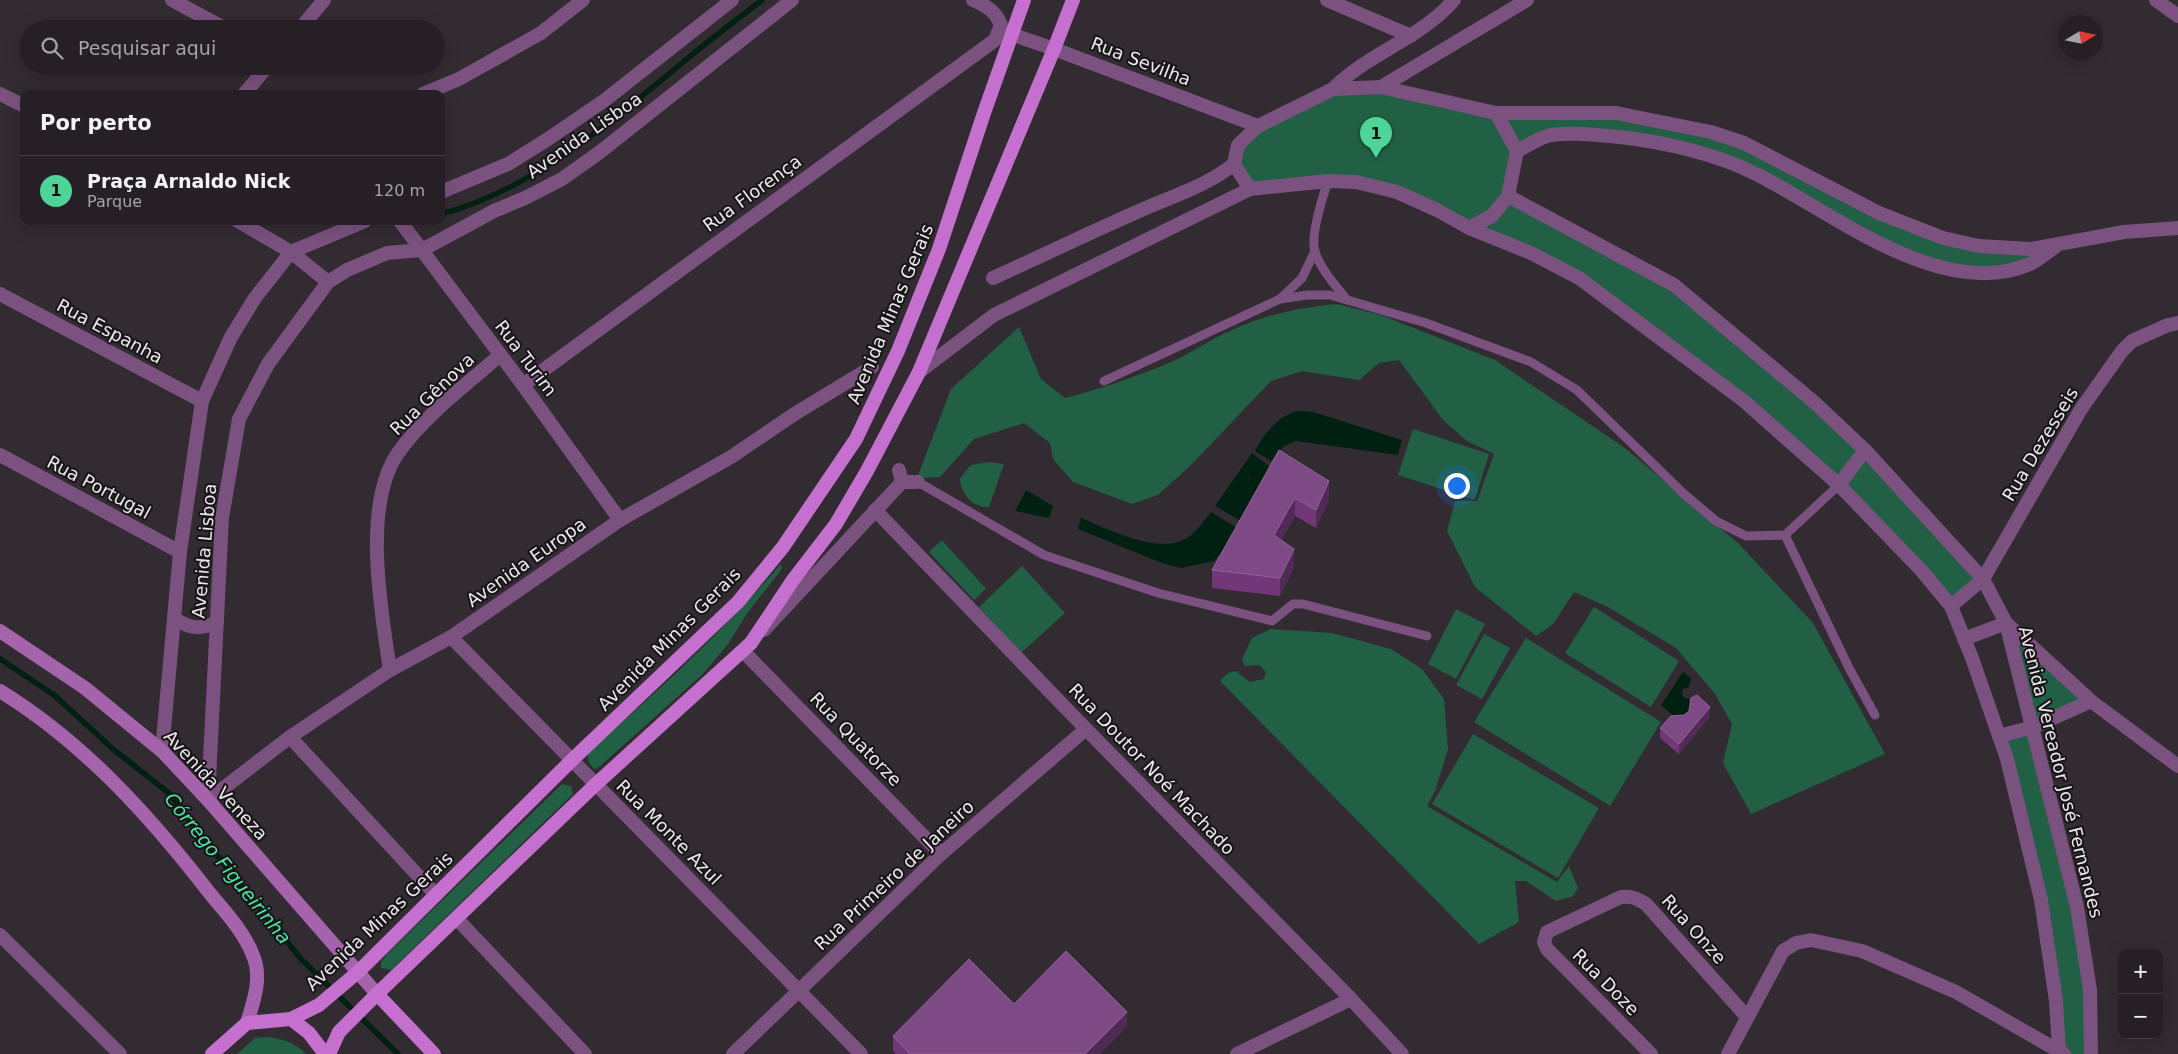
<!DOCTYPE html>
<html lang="pt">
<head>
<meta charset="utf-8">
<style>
	body { margin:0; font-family:"DejaVu Sans",sans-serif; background:#322d32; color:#f1f3f6 }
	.controls { position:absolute; right:15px; bottom:15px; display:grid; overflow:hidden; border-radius:10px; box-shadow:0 5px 20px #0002 }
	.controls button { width:45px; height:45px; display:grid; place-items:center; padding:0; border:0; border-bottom:1px solid #423e43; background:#262026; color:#f1f3f6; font:25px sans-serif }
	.compass { position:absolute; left:2058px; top:15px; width:45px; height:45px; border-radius:50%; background:#262026; box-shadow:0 5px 20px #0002; rotate:80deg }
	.you { position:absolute; left:1456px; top:485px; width:18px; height:18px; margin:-12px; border:4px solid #fff; border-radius:50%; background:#1a73e8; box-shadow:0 0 0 8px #1a73e833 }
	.badge { display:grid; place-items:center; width:32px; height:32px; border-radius:50%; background:#4ed399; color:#111; font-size:16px; font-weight:700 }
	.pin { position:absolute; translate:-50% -41px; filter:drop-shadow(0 1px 2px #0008) }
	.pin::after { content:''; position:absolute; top:26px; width:18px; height:15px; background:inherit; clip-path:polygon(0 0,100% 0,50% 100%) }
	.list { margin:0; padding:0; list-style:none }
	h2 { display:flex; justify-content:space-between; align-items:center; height:65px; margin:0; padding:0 20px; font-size:21px }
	h2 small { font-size:16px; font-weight:400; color:#a4a3a7 }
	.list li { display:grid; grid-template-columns:32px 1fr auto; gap:15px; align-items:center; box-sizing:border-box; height:70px; padding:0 20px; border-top:1px solid #423e43 }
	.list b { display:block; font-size:19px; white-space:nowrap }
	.list p { margin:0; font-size:16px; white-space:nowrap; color:#a4a3a7 }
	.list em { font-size:16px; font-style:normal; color:#a4a3a7 }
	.icon { flex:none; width:28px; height:28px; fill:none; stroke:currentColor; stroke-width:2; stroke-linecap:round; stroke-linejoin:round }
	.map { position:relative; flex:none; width:2178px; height:1054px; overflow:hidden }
	.search { position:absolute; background:#262026; box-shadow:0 5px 20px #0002; left:20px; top:20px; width:425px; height:55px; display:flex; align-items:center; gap:12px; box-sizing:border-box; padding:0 18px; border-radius:28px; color:#a4a3a7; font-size:19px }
	.panel { position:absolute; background:#262026; box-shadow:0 5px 20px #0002; left:20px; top:90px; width:425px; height:135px; border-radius:10px }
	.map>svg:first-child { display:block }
	.green { fill:#216044 }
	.water { fill:#002112 }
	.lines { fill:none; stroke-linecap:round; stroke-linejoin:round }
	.stream { stroke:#002112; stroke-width:5.5 }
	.service { stroke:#7a517f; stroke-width:9 }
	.minor { stroke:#7a517f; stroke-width:14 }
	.tertiary { stroke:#7a517f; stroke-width:14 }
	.secondary { stroke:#a563ac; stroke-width:14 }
	.primary { stroke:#c570ce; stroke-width:14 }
	.wall { fill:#713779 }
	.shaded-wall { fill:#522a57 }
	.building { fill:#7e4a85; stroke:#906395 }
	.labels { text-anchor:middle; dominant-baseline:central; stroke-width:4; stroke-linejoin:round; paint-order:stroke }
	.street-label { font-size:18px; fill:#ece7ec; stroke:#181518 }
	.water-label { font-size:19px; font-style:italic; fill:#4ce6a5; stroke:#181518 }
</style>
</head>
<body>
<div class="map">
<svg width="2178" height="1054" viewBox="0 0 2178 1054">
	<rect width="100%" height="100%" fill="#322b32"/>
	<!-- green -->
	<g class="green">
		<polygon points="1381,87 1496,113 1616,113 1711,132 1943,238 2058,245 2008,270 1916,260 1757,174 1682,149 1550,135 1517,151 1508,196 1674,285 1814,402 1983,579 1951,606 1921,570 1744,401 1531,253 1356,182 1250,189 1234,164 1239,145 1333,89"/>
		<path d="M 1337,304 L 1381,315 L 1495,360 L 1625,448 L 1739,544 L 1813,623 L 1885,754 L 1751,814 L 1723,763 L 1732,724 L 1715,694 L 1676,648 L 1606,606 L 1574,592 L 1553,624 L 1536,636 L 1475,587 L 1447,531 L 1455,501 L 1477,501 L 1494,454 L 1467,441 L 1443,420 L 1399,360 L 1379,363 L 1359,380 L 1302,371 L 1271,381 L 1193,463 L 1158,495 L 1132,504 L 1073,482 L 1053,459 L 1050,443 L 1024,423 L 974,439 L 940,477 L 917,478 L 951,389 L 1019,327 L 1041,379 L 1065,398 C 1100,389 1135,377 1169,363 C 1190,354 1209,340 1230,331 C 1263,315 1301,307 1337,304 Z"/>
		<polygon points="1413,429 1489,454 1475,500 1398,475"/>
		<path d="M 989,462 L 1004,464 L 989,507 C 973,508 961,495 960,478 L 971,465 Z"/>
		<polygon points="942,540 986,589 974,600 929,552"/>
		<path d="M 781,564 L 782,568 L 778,574 L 748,612 L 728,644 L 703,674 L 599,767 L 594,769 C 589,763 586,759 589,751 C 657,693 722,632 781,564 Z"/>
		<polygon points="1022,566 1065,613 1021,653 979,607"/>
		<polygon points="1594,607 1679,661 1651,707 1565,653"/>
		<polygon points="1456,609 1485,624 1456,679 1428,664"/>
		<polygon points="2006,623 2091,701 2033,727 2077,907 2091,1054 2057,1054 2056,1001 1999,736 2033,727"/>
		<polygon points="1271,629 1332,633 1391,649 1422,669 1444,699 1448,749 1435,791 1427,806 1557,882 1569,866 1578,888 1573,896 1556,901 1526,881 1515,881 1519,922 1479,944 1220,681 1228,673 1236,671 1250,682 1264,679 1266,672 1259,665 1245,666 1242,659 1252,638"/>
		<polygon points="1484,634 1510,648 1482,699 1456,685"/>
		<polygon points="1526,638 1661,722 1610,806 1474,722"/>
		<polygon points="1473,734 1599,808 1558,878 1432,804"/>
		<polygon points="562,784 571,786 573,794 391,970 381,968 381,962 387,954"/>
		<path d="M 266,1037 C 282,1038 294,1042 306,1054 L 237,1054 L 255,1038 Z"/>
	</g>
	<!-- water -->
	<g class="water">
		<path d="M 1297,411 L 1313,412 L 1402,440 L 1398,455 L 1296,441 L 1284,446 L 1271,461 L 1255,451 C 1263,435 1278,416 1297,411 Z"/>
		<polygon points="1252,453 1270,467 1241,521 1215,506"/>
		<polygon points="1026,490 1053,506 1049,518 1015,511"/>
		<path d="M 1211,512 L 1237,528 L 1228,545 L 1214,561 L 1181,568 L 1162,563 L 1078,529 L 1081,518 C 1107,529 1153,552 1181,541 C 1194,536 1202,523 1211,512 Z"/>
		<polygon points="1683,672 1691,678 1689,687 1683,689 1682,692 1683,697 1689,699 1691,707 1684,725 1661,705"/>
	</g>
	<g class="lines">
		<!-- stream -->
		<g class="stream">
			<path d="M 441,214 C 536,189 619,115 693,54 C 716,35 739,18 762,0"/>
			<polyline points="0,659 54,695 113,749 170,794 195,828 301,959 398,1054"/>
		</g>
		<!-- service -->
		<g class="service">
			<path d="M 1328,181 C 1323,196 1310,237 1315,252 C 1321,270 1336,286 1347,300"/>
			<polyline points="1280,299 1302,278 1315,251"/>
			<polyline points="1104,381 1280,299 1307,295 1330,295 1426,323 1531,362 1577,390 1683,493 1716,521 1746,536 1785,535 1839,485"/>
			<polyline points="918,482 1044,555 1158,593 1272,621 1293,604 1303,604 1427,636"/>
			<polyline points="1785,535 1849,668 1875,715"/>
		</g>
		<!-- minor -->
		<g class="minor">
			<polyline points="172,0 226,29"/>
			<polyline points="1327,0 1411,36"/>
			<polyline points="2156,0 2178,16"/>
			<polyline points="300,29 324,0"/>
			<polyline points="1381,87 1527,0"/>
			<path d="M 1333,89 C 1368,53 1420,39 1454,0"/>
			<polyline points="0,94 24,106"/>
			<polyline points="244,94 268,66"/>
			<polyline points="423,94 459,79 541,33 583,0"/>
			<polyline points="1496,113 1616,113 1711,132 1744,143 1879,213 1943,238 1979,246 2031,249 2124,232 2178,228"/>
			<path d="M 1517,151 C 1528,146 1541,136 1552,135 C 1574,132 1598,135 1620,137 C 1664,142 1718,154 1758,175 C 1833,213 1942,302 2030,264 C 2039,260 2047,252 2055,247"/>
			<polyline points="238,221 291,252 328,282"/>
			<polyline points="400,221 523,385 620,520"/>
			<path d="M 993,278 C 1046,254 1099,228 1153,205 C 1181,193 1209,184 1234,164"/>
			<polyline points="0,294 202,401"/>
			<path d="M 523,385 L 995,40 L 1001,25 C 995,10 986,6 973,0"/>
			<polyline points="0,455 180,552"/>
			<polyline points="902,482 918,482"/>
			<polyline points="1839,485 1865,450"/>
			<polyline points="875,510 1086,729 1351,999 1402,1054"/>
			<polyline points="1951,606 1983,579 2081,409 2122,351 2132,341 2168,325 2178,323"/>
			<polyline points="764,630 902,482 899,470"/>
			<polyline points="451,637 861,1054"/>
			<polyline points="1964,639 2006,623 2091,701 2178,766"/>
			<polyline points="743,651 941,854"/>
			<path d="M 390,670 C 381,610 362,505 398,453 C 425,415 465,386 500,355"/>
			<polyline points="1999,736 2033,727 2091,701"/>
			<polyline points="290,737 436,895"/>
			<polyline points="208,800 290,737 390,670 451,637 620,520 731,457 796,413 872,367"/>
			<polyline points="457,919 585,1054"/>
			<polyline points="0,935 120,1054"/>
			<polyline points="733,1054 941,854 1086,729"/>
			<polyline points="1237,1054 1351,999"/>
			<path d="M 1651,1054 L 1547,949 L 1544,942 L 1547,932 L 1621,897 C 1631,896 1637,898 1646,904 L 1747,1017"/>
			<polyline points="1728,1054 1783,951 1796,943 1811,940 1862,951 1956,992 2064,1054"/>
		</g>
		<!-- tertiary -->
		<g class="tertiary">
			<polyline points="1011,34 1054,49 1258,126"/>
			<polyline points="1250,189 1234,164 1238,145 1258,126 1333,89 1381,87 1496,113 1517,151 1508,196 1492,216 1469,228"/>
			<polyline points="441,192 508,164 548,139 605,100 732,0"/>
			<polyline points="1508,196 1674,285 1814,402 1865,450 1983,579 2006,623 2077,907 2090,990 2091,1054"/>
			<polyline points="919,372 994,315 1250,189 1328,181 1356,182 1397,192 1437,210 1469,228 1531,253 1579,278 1744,401 1839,485 1921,570 1951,606 1972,658 2007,759 2041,900 2056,1001 2059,1050 2057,1054"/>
			<path d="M 174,618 C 190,629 200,630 217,622"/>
			<polyline points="162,751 180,552 202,401 231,337 255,298 291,252 365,221"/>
			<polyline points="208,800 222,518 239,419 268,364 328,282 347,270 387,253 422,250 494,211 525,198 562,179 600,152 792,0"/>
		</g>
		<!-- secondary -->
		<g class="secondary">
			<polyline points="0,631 85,688 162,751 208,800 377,994"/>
			<path d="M 0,691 C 83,742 149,815 208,891 C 223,910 243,930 252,953 C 263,976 254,1000 247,1023"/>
		</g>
		<!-- primary -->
		<g class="primary">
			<polyline points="377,994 434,1054"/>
			<polyline points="291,1019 319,1005 358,972 572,760 738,602 783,547 856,439 898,351 939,249 984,113 1024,0"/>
			<polyline points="212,1054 247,1023 291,1019 309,1033 325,1054"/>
			<polyline points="329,1054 339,1032 377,994 595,785 751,643 793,580 836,524 867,471 919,372 1054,49 1073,0"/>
		</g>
	</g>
	<!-- wall -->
	<g class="wall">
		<polygon points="1279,450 1329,499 1316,528 1295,516 1281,540 1294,567 1280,596 1212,588 1212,570"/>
		<polygon points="1684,715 1710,716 1679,754 1660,738 1660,728"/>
		<polygon points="1014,1004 1127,1026 1099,1054 896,1054 893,1050 893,1036"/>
	</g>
	<!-- shaded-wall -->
	<g class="shaded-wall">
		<polygon points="1329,481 1329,499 1316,528 1316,510"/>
		<polygon points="1295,498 1295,516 1274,553 1274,535"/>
		<polygon points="1294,549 1294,567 1280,596 1280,578"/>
		<polygon points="1710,707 1710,716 1679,754 1679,744"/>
		<polygon points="1127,1012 1127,1026 1099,1054 1085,1054"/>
	</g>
	<!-- building -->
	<g class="building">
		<polygon points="1279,450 1329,481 1316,510 1295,498 1274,535 1294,549 1280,578 1212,570"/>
		<polygon points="1697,695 1710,707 1679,744 1660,728 1671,716 1684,715 1689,711 1691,698"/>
		<polygon points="1066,951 1127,1012 1085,1054 910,1054 893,1036 969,959 1014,1004"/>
	</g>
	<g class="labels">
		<!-- street labels -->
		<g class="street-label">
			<text transform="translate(1141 61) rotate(21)">Rua Sevilha</text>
			<text transform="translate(584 135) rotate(-35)">Avenida Lisboa</text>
			<text transform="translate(752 193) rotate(-36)">Rua Florença</text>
			<text transform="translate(890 314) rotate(-67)">Avenida Minas Gerais</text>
			<text transform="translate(110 331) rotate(28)">Rua Espanha</text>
			<text transform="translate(526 358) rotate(53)">Rua Turim</text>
			<text transform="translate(432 394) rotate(-44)">Rua Gênova</text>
			<text transform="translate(2040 444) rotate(-59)">Rua Dezesseis</text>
			<text transform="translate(99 487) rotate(28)">Rua Portugal</text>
			<text transform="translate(204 551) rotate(-85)">Avenida Lisboa</text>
			<text transform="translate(526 562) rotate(-35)">Avenida Europa</text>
			<text transform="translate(669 639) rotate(-45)">Avenida Minas Gerais</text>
			<text transform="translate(856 739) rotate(46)">Rua Quatorze</text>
			<text transform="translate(1152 769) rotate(46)">Rua Doutor Noé Machado</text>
			<text transform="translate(2061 772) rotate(76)">Avenida Vereador José Fernandes</text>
			<text transform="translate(216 785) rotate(47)">Avenida Veneza</text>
			<text transform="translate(669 832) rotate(45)">Rua Monte Azul</text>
			<text transform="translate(894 875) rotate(-43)">Rua Primeiro de Janeiro</text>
			<text transform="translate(379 921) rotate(-43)">Avenida Minas Gerais</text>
			<text transform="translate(1694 929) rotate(48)">Rua Onze</text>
			<text transform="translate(1606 982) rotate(45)">Rua Doze</text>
		</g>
		<!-- water labels -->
		<g class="water-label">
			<text transform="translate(228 868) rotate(51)">Córrego Figueirinha</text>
		</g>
	</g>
</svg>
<div class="controls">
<button>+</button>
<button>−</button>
</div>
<svg class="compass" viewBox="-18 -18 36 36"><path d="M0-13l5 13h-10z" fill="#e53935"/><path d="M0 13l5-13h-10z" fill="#a4a3a7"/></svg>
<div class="you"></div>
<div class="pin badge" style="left:1376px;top:158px">1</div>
<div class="search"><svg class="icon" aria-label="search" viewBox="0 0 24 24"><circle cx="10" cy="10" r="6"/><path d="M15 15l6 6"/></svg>Pesquisar aqui</div>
<section class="panel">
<h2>Por perto<small></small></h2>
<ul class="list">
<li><span class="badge">1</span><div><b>Praça Arnaldo Nick</b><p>Parque</p></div><em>120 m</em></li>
</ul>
</section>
</div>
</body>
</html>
